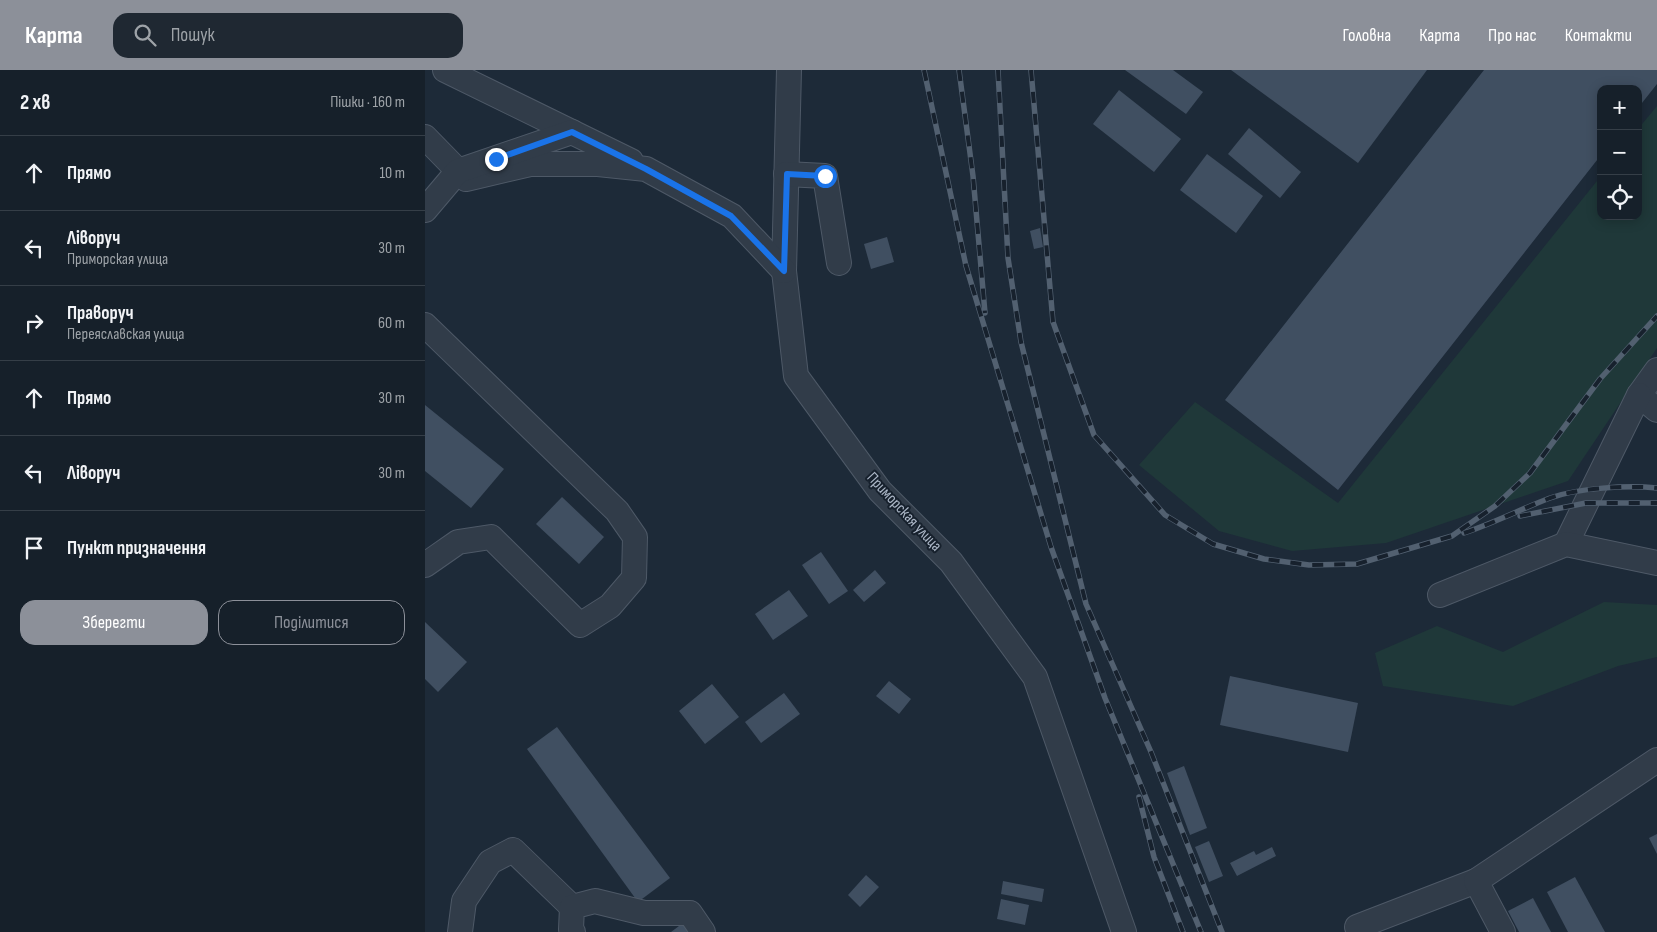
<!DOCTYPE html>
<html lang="uk">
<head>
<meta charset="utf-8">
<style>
	body { margin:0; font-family:"Sofia Sans Condensed",sans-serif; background:#1f2832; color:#f1f3f6 }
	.controls { position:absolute; right:15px; top:15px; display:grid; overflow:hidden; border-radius:10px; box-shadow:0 2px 12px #0003 }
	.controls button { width:45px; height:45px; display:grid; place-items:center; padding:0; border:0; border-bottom:1px solid #353e47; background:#16202a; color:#f1f3f6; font:25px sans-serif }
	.stop { position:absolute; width:15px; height:15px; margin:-11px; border:4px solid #1a73e8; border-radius:50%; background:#fff }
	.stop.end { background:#1a73e8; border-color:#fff; box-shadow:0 1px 5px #0008 }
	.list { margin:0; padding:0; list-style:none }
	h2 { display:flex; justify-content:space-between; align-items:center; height:65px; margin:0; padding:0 20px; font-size:21px }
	h2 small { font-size:16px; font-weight:400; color:#9ea3a8 }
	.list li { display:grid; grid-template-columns:32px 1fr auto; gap:15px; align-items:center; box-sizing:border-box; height:75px; padding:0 20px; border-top:1px solid #353e47 }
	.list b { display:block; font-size:19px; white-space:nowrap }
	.list p { margin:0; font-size:16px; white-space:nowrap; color:#9ea3a8 }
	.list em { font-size:16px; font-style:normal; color:#9ea3a8 }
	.actions { display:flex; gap:10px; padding:15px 20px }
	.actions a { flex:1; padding:11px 0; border:1px solid #8c9099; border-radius:15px; text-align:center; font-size:18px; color:#8c9099 }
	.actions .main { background:#8c9099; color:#fff }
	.icon { flex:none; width:28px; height:28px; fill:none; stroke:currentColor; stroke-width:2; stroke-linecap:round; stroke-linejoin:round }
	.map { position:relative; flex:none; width:1232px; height:862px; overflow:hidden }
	header { display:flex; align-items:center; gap:30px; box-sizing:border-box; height:70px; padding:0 25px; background:#8c9099; color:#fff }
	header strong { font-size:24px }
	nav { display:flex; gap:28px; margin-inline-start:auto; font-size:18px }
	.search { width:350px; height:45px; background:#1f2832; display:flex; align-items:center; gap:12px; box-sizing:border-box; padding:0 18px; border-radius:15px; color:#9ea3a8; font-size:19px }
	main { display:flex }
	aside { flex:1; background:#16202a }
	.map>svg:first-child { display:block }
	.green { fill:#1f3839 }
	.building { fill:#404f61 }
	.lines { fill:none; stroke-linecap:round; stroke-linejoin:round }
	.minor-casing { stroke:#4e5967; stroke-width:26 }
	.minor { stroke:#313c49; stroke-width:24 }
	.rail-casing { stroke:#526070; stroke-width:5.5 }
	.rail { stroke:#17212d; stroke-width:4; stroke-dasharray:11; stroke-linecap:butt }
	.route { stroke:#1a73e8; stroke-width:6 }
	.labels { text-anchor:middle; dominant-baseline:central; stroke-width:4; stroke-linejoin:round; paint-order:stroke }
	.street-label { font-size:16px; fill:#abb6c6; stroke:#17212d }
</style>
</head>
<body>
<header>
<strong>Карта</strong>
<div class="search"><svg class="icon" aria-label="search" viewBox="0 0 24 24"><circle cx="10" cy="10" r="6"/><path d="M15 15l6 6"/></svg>Пошук</div>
<nav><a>Головна</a><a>Карта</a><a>Про нас</a><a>Контакти</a></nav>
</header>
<main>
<aside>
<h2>2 хв<small>Пішки · 160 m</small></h2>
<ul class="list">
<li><svg class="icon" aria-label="ahead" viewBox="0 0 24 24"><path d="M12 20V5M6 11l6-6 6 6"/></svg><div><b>Прямо</b></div><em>10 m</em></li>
<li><svg class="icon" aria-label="left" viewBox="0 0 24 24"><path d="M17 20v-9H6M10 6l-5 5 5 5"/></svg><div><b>Ліворуч</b><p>Приморская улица</p></div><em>30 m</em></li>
<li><svg class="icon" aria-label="right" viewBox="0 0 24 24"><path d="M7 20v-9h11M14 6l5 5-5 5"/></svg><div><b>Праворуч</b><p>Переяславская улица</p></div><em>60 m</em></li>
<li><svg class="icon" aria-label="ahead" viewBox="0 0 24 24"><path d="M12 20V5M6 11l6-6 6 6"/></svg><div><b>Прямо</b></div><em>30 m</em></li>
<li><svg class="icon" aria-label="left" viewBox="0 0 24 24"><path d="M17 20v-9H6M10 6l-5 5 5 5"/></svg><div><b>Ліворуч</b></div><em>30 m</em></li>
<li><svg class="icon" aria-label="arrive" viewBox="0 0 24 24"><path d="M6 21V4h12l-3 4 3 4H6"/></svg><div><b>Пункт призначення</b></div></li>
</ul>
<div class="actions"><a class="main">Зберегти</a><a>Поділитися</a></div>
</aside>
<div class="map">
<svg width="1232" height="862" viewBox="0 0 1232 862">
	<rect width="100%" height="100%" fill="#1d2a38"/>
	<!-- green -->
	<g class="green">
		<polygon points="1232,36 1232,278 1143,411 961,473 867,481 794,461 714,395 770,332 913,433 1176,106 1176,146 1213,146 1213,59"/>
		<polygon points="1179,532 1232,535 1232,587 1193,596 1088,636 958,616 950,583 1012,556 1078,582"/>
	</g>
	<!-- building -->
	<g class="building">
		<polygon points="700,0 748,0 778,22 761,44"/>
		<polygon points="806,0 1002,0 933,93"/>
		<polygon points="1059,0 1232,0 1232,14 1213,38 1213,19 1176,19 1176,85 913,420 800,330"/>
		<polygon points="694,20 756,69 729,102 668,54"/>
		<polygon points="824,58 876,102 855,128 803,84"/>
		<polygon points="782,84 838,126 811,163 755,120"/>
		<polygon points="615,158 618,177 609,179 605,161"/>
		<polygon points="462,167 469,192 446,199 439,174"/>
		<polygon points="0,335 79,399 46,438 0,401"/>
		<polygon points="137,427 179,467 154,494 111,454"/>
		<polygon points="396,482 423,521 404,534 377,495"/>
		<polygon points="450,500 461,513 439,532 428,520"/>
		<polygon points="364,520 383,546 348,570 330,544"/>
		<polygon points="0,552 42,592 13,622 0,609"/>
		<polygon points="805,606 933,633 923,682 795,655"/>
		<polygon points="464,611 486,629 474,644 451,626"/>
		<polygon points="287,614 314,647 280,674 254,641"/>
		<polygon points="359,623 375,644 336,673 320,652"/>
		<polygon points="132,657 245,808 213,832 102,679"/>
		<polygon points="759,696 782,758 765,765 742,703"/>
		<polygon points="1232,764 1232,784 1224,768"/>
		<polygon points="784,771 798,806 784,812 770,777"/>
		<polygon points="847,777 851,786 812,806 805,793 829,781 831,785"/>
		<polygon points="441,805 454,817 435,837 423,825"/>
		<polygon points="1150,807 1180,862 1143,862 1122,822"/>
		<polygon points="578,811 619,819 617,832 576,824"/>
		<polygon points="1108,828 1126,862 1094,862 1083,841"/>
		<polygon points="576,829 604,835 600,855 572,849"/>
		<polygon points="258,853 265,862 246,862"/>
	</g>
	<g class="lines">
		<!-- minor casing -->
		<g class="minor-casing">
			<g id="minor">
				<polyline points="20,0 206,91"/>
				<polyline points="364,0 359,201 371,306 455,421 526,492 610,607 699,862"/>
				<polyline points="0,67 41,109 105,94 173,94 221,99 307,146 359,201"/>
				<polyline points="361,104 400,106 414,193"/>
				<polyline points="0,140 33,101 147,62"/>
				<polyline points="0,255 192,441 210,467 209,508 185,536 155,555 66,467 33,472 0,495"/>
				<polyline points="1232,300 1214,325 1232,340"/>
				<polyline points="1141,474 1214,325"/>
				<polyline points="1015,525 1141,474 1232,493"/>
				<polyline points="932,857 1051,811"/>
				<polyline points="35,862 39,831 65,792 88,780 147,837"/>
				<polyline points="148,862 146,859 147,837 170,831 219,843 265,843 278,862"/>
				<polyline points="1078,862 1051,811 1232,690"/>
			</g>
		</g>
		<!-- minor -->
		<use href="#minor" class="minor"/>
		<!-- rail casing -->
		<g class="rail-casing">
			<g id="rail">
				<polyline points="499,0 541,196 626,477 680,628 776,862"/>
				<polyline points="534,0 548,106 560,243"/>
				<polyline points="573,0 583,188 596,272 661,534 726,682 797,862"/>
				<polyline points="606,0 628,252 669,365 740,445 788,474 839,489 884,495 932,494 1027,466 1070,436 1105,403 1175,309 1232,246"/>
				<polyline points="1095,446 1161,433 1232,433"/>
				<path d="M 1039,463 C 1069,453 1096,439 1125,428 C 1153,418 1202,415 1232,418"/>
				<polyline points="714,727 729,787 758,862"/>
			</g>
		</g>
		<!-- rail -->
		<use href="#rail" class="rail"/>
	</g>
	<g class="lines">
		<!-- route -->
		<polyline class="route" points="71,89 147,62 221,99 306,146 359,201 362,104 400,106"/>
	</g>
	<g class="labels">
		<!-- street labels -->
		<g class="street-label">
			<text transform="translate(479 442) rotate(47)">Приморская улица</text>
		</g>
	</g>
</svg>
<div class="controls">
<button>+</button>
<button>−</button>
<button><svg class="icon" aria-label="locate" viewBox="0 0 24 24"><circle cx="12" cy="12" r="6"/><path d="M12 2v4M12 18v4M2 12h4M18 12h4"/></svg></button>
</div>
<div class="stop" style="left:400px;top:106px"></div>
<div class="stop end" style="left:71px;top:89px"></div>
</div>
</main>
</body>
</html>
